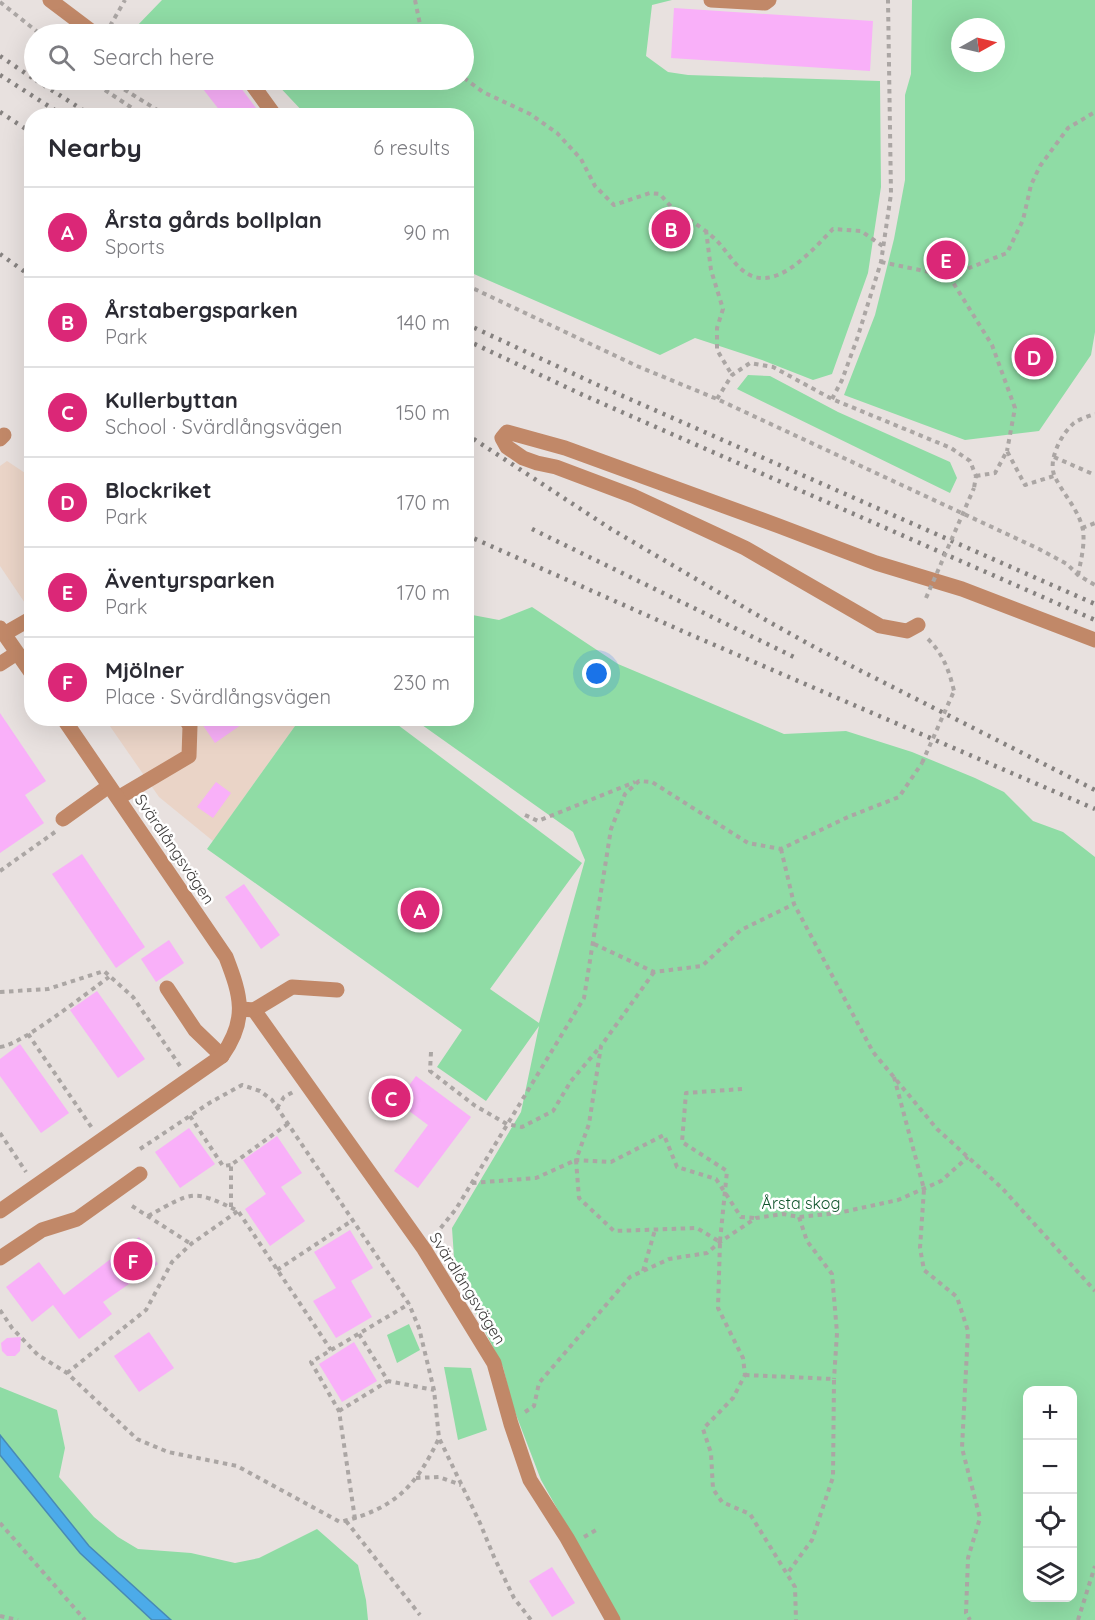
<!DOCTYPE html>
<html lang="en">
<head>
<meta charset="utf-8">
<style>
	body { margin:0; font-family:Quicksand,sans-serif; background:#f2f2f3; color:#2b2b33 }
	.controls { position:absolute; right:18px; bottom:18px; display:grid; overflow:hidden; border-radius:12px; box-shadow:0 6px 24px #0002 }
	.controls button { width:54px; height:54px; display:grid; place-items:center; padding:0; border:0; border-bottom:2px solid #e1e1e2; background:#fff; color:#2b2b33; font:30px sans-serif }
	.compass { position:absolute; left:951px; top:18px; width:54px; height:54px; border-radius:50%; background:#fff; box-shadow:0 6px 24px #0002; rotate:82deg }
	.you { position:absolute; left:597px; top:674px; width:21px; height:21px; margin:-15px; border:4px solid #fff; border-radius:50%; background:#1a73e8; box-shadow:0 0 0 9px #1a73e833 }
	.badge { display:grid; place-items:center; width:39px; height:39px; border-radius:50%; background:#db2777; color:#fff; font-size:20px; font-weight:700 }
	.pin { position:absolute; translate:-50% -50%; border:3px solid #fff; box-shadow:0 2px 6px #0006 }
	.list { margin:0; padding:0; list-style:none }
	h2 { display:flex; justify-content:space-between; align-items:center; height:78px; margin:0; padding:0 24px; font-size:26px }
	h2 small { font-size:20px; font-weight:400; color:#7c7c81 }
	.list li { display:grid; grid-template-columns:39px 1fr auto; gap:18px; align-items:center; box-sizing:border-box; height:90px; padding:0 24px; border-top:2px solid #e1e1e2 }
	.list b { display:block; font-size:22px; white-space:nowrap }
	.list p { margin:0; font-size:20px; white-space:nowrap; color:#7c7c81 }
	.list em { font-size:20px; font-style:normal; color:#7c7c81 }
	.icon { flex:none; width:33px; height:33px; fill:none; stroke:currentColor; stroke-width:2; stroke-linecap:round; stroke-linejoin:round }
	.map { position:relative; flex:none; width:1095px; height:1620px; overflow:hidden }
	.search { position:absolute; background:#fff; box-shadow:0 6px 24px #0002; left:24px; top:24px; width:450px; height:66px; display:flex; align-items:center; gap:15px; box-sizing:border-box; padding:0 21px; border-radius:33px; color:#7c7c81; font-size:22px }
	.panel { position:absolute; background:#fff; box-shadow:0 6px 24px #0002; left:24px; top:108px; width:450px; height:618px; border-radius:24px }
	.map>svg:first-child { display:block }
	.industrial { fill:#ead4c7 }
	.green { fill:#8fdca5; fill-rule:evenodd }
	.water { fill:#4cabe9; stroke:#488ab5; stroke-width:1.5 }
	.building { fill:#f9b0f9 }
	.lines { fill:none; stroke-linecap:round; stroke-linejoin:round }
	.path { stroke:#aba6a4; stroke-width:4; stroke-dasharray:4.5 4.5; stroke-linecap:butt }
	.minor { stroke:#c18868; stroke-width:15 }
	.rail { stroke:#868280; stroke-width:4.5; stroke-dasharray:3 6; stroke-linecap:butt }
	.path-bridge { stroke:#aba6a4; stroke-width:4; stroke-dasharray:4.5 4.5; stroke-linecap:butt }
	.labels { text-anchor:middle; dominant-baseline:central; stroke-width:5; stroke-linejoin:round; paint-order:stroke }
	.street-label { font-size:16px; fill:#3e3c3b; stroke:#fff }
	.park-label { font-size:16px; fill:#11552d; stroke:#fff }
</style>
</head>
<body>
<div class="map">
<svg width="1095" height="1620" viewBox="0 0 1095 1620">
	<rect width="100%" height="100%" fill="#e8e1df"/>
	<!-- industrial -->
	<g class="industrial">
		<polygon points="7,461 31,477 31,612 0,566 0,466"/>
		<polygon points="105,719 300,719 213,841 159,797"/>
	</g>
	<!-- green -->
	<g class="green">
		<polygon points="162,0 672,0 652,5 646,56 668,72 688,75 880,81 881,187 868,273 832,374 813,380 762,360 695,338 660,355 467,271 466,116 306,115 273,80 464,80 464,34 141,34 134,29"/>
		<path d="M 912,0 L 1095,0 L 1095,332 L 1091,355 L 1039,431 L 965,440 L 844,395 L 875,315 L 894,239 L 905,180 L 905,95 L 911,74 ZM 960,27 L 996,27 L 996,63 L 960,63 Z"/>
		<polygon points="748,375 770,376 838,412 950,462 957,478 950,493 737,389"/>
		<path d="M 532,607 L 618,664 L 784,734 L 846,731 L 912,752 L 975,778 L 1004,792 L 1033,821 L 1063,832 L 1095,857 L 1095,1620 L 620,1620 L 541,1480 L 512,1404 L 503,1367 L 455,1272 L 452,1228 L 521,1112 L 539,1026 L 486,1101 L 437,1067 L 462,1030 L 207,849 L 300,719 L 390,719 L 582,863 L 490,989 L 539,1023 L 585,860 L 573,832 L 415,720 L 466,718 L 467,614 L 499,620 ZM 1028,1390 L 1072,1390 L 1072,1598 L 1028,1598 Z"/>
		<polygon points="409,1324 420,1350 397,1363 387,1335"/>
		<polygon points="444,1367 471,1368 487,1430 458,1440"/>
		<polygon points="0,1387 57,1410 65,1448 59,1477 94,1517 118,1537 138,1549 191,1553 235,1563 259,1558 317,1529 358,1565 366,1600 368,1620 0,1620"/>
	</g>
	<!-- water -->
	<polygon class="water" points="0,1435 89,1546 171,1620 152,1620 80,1553 0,1455"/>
	<!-- building -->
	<g class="building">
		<polygon points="674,8 873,21 870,71 671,58"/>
		<polygon points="196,80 235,80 262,116 224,116"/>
		<polygon points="0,713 46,781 25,795 44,823 0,853"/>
		<polygon points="198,718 251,718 215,743"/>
		<polygon points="216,782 231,793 213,818 197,807"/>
		<polygon points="82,854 145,947 116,968 52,874"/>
		<polygon points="244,884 280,935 261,949 225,897"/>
		<polygon points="169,940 184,963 156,982 141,959"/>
		<polygon points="97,991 145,1059 118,1078 70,1010"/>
		<polygon points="20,1044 69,1113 41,1133 0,1076 0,1059"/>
		<polygon points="416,1076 471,1117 418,1188 394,1171 428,1125 397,1102"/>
		<polygon points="189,1128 215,1164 180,1188 155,1152"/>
		<polygon points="277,1136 302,1173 281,1187 305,1221 270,1246 245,1209 266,1194 243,1160"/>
		<polygon points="350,1230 373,1268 351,1281 372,1317 336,1338 313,1301 336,1288 314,1252"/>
		<polygon points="139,1237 158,1264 103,1302 112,1314 79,1339 53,1305 32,1322 6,1287 39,1262 64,1295"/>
		<polygon points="149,1332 174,1368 139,1392 114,1356"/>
		<polygon points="21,1337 20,1351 15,1356 7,1356 2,1351 1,1343 7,1338"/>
		<polygon points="354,1342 377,1381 342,1402 319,1364"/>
		<polygon points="552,1567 575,1603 552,1617 529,1581"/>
	</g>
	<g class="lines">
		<!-- path -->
		<g class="path">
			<polyline points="415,0 422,34"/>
			<polyline points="0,2 40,34"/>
			<polyline points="110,26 125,0"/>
			<path d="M 464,78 L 483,92 L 530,114 L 557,133 L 581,159 L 595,186 L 614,205 L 650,193 L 660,194 C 665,200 670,206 676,211 C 689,220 702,227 714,238 C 724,247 731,260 741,269 C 773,298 812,250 833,229 L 861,231 L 884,247"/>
			<polyline points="90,80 144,116"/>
			<polyline points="109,80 167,116"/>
			<polyline points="706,230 711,270 723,309 717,328 717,350 732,375"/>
			<polyline points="881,262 949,276 1007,253 1023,220 1031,185 1040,166 1068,128 1095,112"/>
			<polyline points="949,276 992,345 1015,408 1007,451"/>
			<polyline points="466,285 637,366 717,399 1039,549 1067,564 1078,575 1095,585"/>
			<polyline points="717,399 732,375 750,363 773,367 832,399 951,448 970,461 976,476 974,488"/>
			<polyline points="832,399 842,380 857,339 881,262 891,194 888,0"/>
			<polyline points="1054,457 1095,475"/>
			<polyline points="976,476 995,473 1007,451 1025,485 1054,476"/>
			<polyline points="1082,528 1095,523"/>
			<path d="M 1078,575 C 1081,560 1085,545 1083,530 C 1079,510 1063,494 1055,477 C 1047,461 1061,434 1074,423 C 1080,419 1088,416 1095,414"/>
			<path d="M 928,639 C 943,654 949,670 954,691"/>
			<polyline points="525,815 538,821 635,782"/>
			<polyline points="781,849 794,904 873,1052 937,1129 1002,1188 1095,1291"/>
			<polyline points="0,871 55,832"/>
			<polyline points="594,944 654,972 702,966 741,930 794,904"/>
			<polyline points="654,972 601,1046 589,1124 576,1160 611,1162 664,1135 677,1167 716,1179 741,1217 755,1218"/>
			<polyline points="0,992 48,989 104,971 133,997 180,1066"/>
			<polyline points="28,1034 92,1128"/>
			<path d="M 0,1047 C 20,1046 88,992 109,977"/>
			<polyline points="431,1052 430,1071 474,1105 507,1124 522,1127 553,1111 571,1081 600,1047"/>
			<polyline points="894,1077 924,1189 920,1248 924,1270 957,1297 968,1331 962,1448 980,1518 968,1558 966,1613 970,1620"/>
			<polyline points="277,1108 284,1097 293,1092"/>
			<polyline points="190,1116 223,1166 231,1165"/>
			<polyline points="0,1133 26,1172"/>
			<polyline points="140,1149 211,1102 242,1085 260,1091 272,1100 409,1304 419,1328 434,1390 439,1438 480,1523 494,1557 514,1598 531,1620"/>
			<polyline points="472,1183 536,1178 576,1160 579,1198 614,1231 697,1228 720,1242 718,1308 743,1358 745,1375 733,1398 703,1429 711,1453 713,1489 722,1502 750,1514 795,1587 796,1620"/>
			<polyline points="132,1206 191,1244"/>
			<polyline points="231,1207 231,1165 289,1123"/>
			<path d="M 148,1216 C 193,1192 191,1188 238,1211 L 331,1350"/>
			<polyline points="799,1217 807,1241 832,1274 837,1333 834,1379"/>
			<polyline points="435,1235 456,1209 584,998 611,829 625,794 639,781 652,782 748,843 781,849 848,817 899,797 922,763"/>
			<polyline points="720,1241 727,1171 682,1142 686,1093 742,1089"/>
			<polyline points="277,1270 353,1220"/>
			<polyline points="643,1271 655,1230"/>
			<path d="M 0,1310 L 12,1328 L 38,1355 L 67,1373 L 137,1439 L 168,1452 L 237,1466 L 340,1522 C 394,1509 416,1487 439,1438"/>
			<polyline points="359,1334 388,1381 434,1390"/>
			<polyline points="67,1373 146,1310 172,1262 191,1244 238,1211"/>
			<polyline points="745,1375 834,1379 833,1477 812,1540 787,1574"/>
			<polyline points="339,1411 388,1381"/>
			<polyline points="525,1412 534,1406 539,1383 630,1277 669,1259 707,1253 720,1242 756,1218 783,1214 799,1217 838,1213 898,1200 941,1181 968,1157"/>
			<polyline points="416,1478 439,1477 461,1485"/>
			<polyline points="355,1519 339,1411 311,1362 409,1304"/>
			<polyline points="346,1521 420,1615"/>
			<polyline points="0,1523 85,1620"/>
			<polyline points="584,1537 598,1529"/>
			<polyline points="0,1616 18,1620"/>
			<polyline points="1078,1620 1095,1566"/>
		</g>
		<!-- minor -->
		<g class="minor">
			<polyline points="50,0 95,34"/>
			<polyline points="711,0 765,3 769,0"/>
			<polyline points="249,80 275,116"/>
			<polyline points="0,439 4,435"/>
			<polyline points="918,625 907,631 880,626 745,548 633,496 556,467 537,463 523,458 507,447 502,438 507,432 565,448 779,526 876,563 962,589 1095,640"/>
			<polyline points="0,628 32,674"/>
			<polyline points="4,634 32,618"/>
			<polyline points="0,664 17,653"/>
			<polyline points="118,798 189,756 190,726 185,718"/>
			<polyline points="63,819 109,786"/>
			<polyline points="167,988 195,1030 222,1056"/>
			<polyline points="241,1009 254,1010 424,1249 494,1363 511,1424 530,1480 567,1538 613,1620"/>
			<polyline points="254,1010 292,987 337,990"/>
			<path d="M 0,1211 L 222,1056 C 248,1019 241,996 226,957 L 63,718"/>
			<polyline points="0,1258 42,1230 77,1219 140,1174"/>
		</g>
		<!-- rail -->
		<g class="rail">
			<polyline points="0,56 34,79"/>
			<polyline points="0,75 64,116"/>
			<polyline points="36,80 92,116"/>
			<polyline points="0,112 32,133"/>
			<polyline points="0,254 32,277"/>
			<polyline points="466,324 600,386 1095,604"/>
			<polyline points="466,340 583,395 1095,620"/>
			<polyline points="466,434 611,529 764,619 816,648 1095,790"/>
			<polyline points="532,529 796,658"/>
			<polyline points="466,535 689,634 1095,809"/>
		</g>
		<!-- path-bridge -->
		<g class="path-bridge">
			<polyline points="926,598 974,488"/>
			<polyline points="922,763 954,691"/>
		</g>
	</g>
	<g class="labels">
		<!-- street labels -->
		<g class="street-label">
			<text transform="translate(175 849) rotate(56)">Svärdlångsvägen</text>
			<text transform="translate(468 1288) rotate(58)">Svärdlångsvägen</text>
		</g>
		<!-- park labels -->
		<g class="park-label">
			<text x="801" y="1203">Årsta skog</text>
		</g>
	</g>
</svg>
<div class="controls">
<button>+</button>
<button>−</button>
<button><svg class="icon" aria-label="locate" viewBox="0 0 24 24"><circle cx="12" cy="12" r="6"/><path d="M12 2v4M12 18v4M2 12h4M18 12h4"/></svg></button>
<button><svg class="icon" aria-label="layers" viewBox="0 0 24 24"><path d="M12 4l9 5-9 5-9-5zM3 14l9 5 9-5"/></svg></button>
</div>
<svg class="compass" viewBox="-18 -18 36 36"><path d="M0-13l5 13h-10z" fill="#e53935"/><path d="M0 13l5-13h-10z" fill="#7c7c81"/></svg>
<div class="you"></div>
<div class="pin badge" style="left:420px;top:910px">A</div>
<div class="pin badge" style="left:671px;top:229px">B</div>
<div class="pin badge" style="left:391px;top:1098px">C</div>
<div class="pin badge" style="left:1034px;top:357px">D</div>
<div class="pin badge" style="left:946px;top:260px">E</div>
<div class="pin badge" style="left:133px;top:1261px">F</div>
<div class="search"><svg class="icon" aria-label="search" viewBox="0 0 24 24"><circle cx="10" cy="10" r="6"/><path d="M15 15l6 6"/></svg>Search here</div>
<section class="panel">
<h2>Nearby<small>6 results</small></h2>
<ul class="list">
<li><span class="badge">A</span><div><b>Årsta gårds bollplan</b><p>Sports</p></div><em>90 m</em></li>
<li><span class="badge">B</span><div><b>Årstabergsparken</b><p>Park</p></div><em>140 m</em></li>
<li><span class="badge">C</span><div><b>Kullerbyttan</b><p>School · Svärdlångsvägen</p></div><em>150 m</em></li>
<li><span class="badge">D</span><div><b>Blockriket</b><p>Park</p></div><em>170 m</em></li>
<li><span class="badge">E</span><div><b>Äventyrsparken</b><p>Park</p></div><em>170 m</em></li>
<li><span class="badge">F</span><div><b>Mjölner</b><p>Place · Svärdlångsvägen</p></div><em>230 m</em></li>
</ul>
</section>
</div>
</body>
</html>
